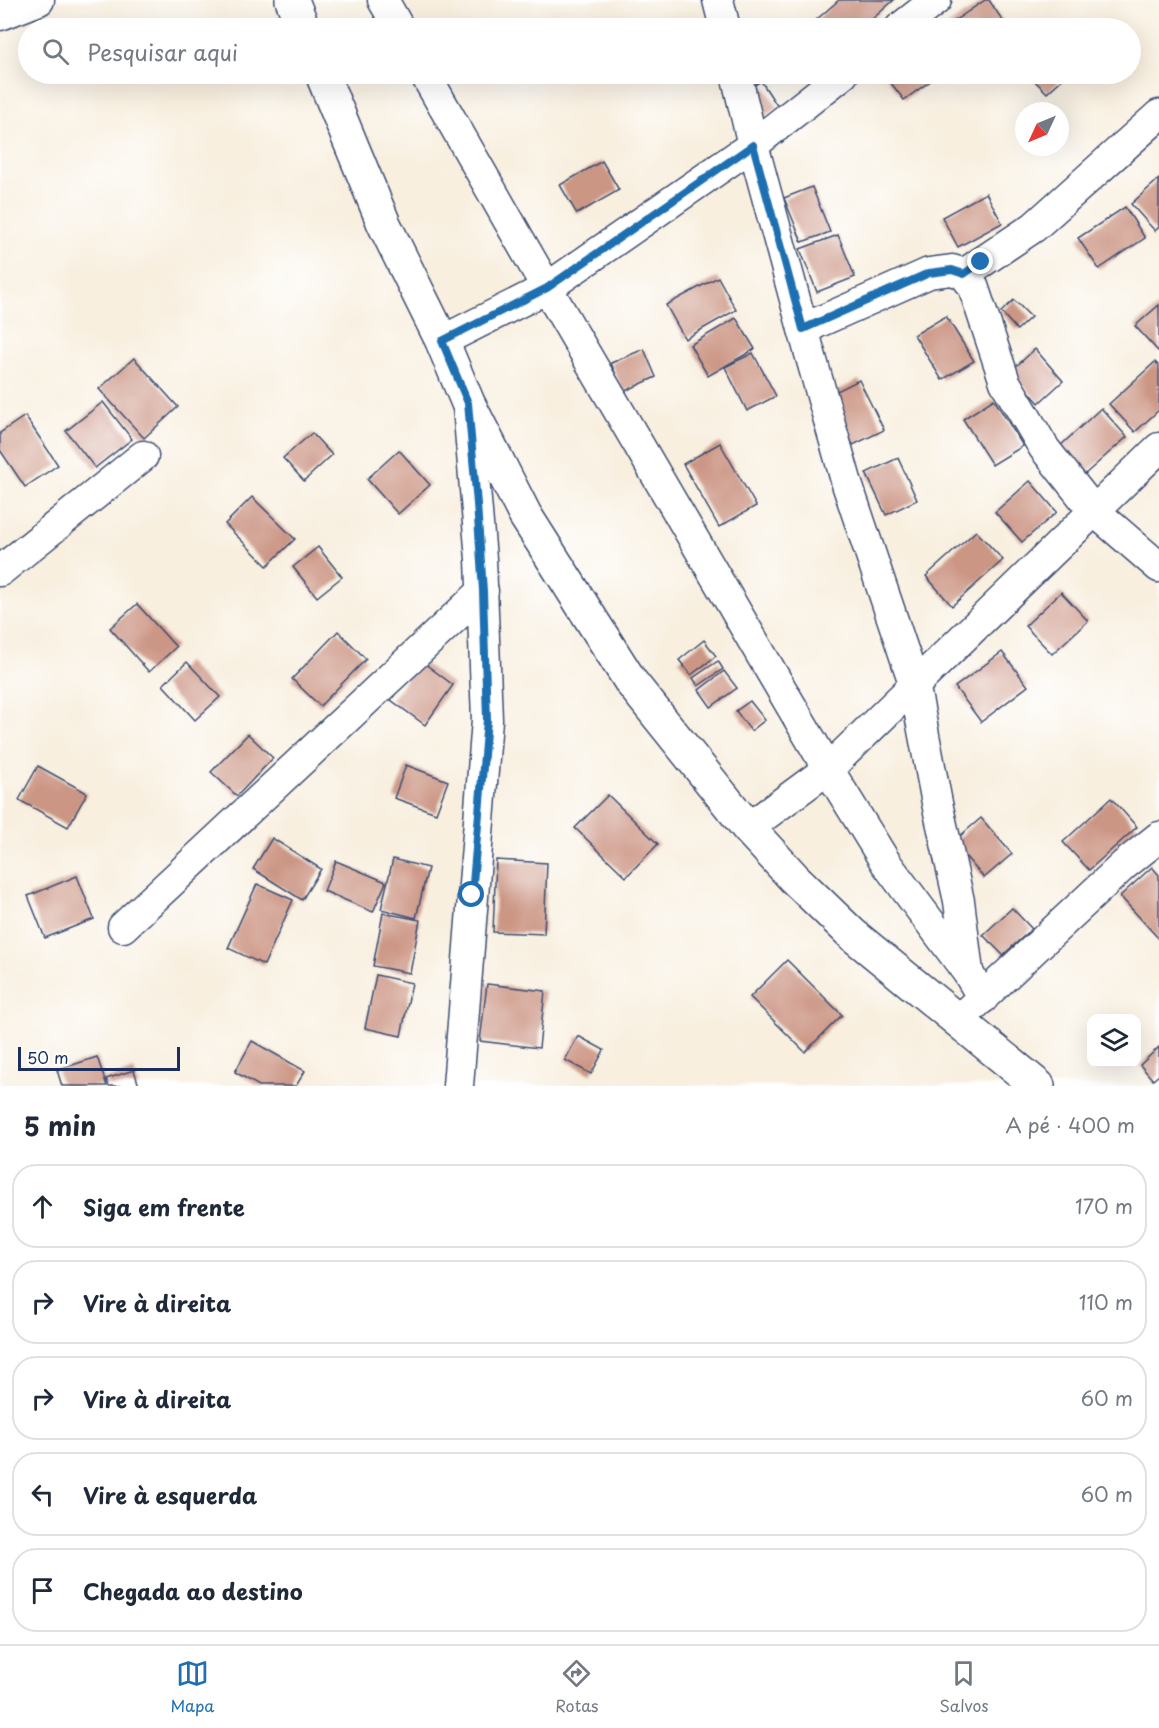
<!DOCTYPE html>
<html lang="pt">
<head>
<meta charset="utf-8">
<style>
	body { margin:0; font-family:"Playpen Sans",sans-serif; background:#f2f2f3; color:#1f2937 }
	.controls { position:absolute; right:18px; bottom:18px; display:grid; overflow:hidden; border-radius:12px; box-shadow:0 6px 24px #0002 }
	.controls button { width:54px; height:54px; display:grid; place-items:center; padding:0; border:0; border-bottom:2px solid #e0e1e3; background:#fff; color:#1f2937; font:30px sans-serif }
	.compass { position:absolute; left:1015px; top:102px; width:54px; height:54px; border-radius:50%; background:#fff; box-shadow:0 6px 24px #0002; rotate:226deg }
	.scale { position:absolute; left:18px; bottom:15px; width:162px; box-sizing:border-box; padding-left:6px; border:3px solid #1b2f5e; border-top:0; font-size:16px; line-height:21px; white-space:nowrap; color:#1b2f5e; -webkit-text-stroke:4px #fff; paint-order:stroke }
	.stop { position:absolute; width:18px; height:18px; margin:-14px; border:4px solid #1f6fb2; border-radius:50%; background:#fff }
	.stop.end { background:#1f6fb2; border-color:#fff; box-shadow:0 2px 6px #0008 }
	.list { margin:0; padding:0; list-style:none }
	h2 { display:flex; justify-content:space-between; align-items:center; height:78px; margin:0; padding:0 24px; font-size:26px }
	h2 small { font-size:20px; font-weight:400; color:#747a83 }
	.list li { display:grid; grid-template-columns:39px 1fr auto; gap:18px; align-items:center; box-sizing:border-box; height:84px; margin:0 12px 12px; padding:0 12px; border:2px solid #e0e1e3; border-radius:24px }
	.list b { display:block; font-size:22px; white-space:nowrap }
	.list em { font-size:20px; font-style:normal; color:#747a83 }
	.icon { flex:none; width:33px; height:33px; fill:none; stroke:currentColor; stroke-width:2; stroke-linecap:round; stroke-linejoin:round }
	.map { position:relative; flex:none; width:1159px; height:1086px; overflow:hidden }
	.search { position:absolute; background:#fff; box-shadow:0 6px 24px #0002; left:18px; right:18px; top:18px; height:66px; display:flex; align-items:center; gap:15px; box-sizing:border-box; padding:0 21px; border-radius:33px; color:#747a83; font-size:22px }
	.sheet { height:558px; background:#fff }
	nav { display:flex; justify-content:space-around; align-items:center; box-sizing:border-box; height:84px; border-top:2px solid #e0e1e3; background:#fff; font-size:16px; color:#747a83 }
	nav a { display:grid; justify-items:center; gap:3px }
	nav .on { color:#1f6fb2 }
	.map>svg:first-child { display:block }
	.building { fill:#cc9685 }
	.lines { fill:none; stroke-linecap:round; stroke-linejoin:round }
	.minor-casing { stroke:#3c4c71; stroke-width:33 }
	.major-casing { stroke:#3c4c71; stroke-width:36 }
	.minor { stroke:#fff; stroke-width:30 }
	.major { stroke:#fff; stroke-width:33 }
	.route { stroke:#1f6fb2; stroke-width:8 }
</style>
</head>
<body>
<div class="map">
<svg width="1159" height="1086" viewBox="0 0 1159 1086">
	<rect width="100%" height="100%" fill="#fff"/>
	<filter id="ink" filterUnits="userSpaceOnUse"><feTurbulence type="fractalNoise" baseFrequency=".0167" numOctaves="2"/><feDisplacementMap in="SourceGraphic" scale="12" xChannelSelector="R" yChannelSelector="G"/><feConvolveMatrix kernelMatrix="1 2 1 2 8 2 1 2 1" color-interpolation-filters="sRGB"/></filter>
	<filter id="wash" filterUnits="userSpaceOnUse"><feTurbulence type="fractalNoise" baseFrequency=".008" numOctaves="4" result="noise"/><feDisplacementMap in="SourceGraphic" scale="24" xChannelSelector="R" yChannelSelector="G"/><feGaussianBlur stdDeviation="1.35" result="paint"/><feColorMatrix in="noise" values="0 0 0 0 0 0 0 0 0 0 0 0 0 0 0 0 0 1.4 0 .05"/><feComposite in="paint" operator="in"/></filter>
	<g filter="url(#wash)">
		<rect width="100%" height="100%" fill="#f8efdf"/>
		<g id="blocks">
			<!-- building -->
			<g class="building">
				<polygon points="839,0 894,0 862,28 823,28 816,20"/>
				<polygon points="985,0 989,0 1007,27 944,28"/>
				<polygon points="884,74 940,74 904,100"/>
				<polygon points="1028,74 1068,74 1047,93"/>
				<polygon points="761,81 778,107 761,119 743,92"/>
				<polygon points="602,161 619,190 577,214 560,185"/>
				<polygon points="1159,179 1159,227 1155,231 1131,204"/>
				<polygon points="812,187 830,232 802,242 784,198"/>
				<polygon points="986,193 1002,223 958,247 942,217"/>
				<polygon points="1125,207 1145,238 1099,269 1078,238"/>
				<polygon points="838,235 855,277 817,292 800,249"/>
				<polygon points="718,277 736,310 685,339 666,305"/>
				<polygon points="1014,300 1031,317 1017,330 1001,312"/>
				<polygon points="1159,305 1159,352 1135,326"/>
				<polygon points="946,316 974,361 942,380 914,335"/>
				<polygon points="736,318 755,349 708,376 690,345"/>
				<polygon points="644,349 656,377 623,392 611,363"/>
				<polygon points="1035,349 1063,381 1039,403 1011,371"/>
				<polygon points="753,353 776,396 747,411 725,367"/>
				<polygon points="134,358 178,407 144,438 99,389"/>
				<polygon points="1155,362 1159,366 1159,410 1135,432 1109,404"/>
				<polygon points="859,380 884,430 853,445 829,395"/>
				<polygon points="994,399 1023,446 992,465 963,419"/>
				<polygon points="103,402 132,439 95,468 66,431"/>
				<polygon points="1101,408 1127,437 1084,475 1059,447"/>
				<polygon points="25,416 58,465 25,487 0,450 0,433"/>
				<polygon points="312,433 332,455 304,481 283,458"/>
				<polygon points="720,443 756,506 719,527 683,464"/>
				<polygon points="399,450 430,485 398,514 367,479"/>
				<polygon points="898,458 917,500 886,515 866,473"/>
				<polygon points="1030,481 1057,512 1022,542 995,512"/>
				<polygon points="252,497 295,539 267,566 225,524"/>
				<polygon points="976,531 1003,560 952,606 926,576"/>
				<polygon points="318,547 342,577 317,597 293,567"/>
				<polygon points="1061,592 1088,621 1052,654 1025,626"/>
				<polygon points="137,604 176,647 149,672 110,628"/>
				<polygon points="338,631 366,659 320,706 292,679"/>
				<polygon points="704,640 716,656 691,675 679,660"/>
				<polygon points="1002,652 1028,686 981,722 955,687"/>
				<polygon points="420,660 453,685 425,725 391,700"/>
				<polygon points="718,661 723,669 698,686 693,678"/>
				<polygon points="187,662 220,697 195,720 163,685"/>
				<polygon points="724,671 737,688 711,707 699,690"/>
				<polygon points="750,701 765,720 751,731 736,711"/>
				<polygon points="248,734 273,758 237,796 211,772"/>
				<polygon points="406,765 448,781 436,813 394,798"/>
				<polygon points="38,766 87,793 68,827 19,800"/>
				<polygon points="608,795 658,844 626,877 575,828"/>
				<polygon points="1111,798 1137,827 1089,870 1063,842"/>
				<polygon points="981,818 1012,854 984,878 953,842"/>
				<polygon points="272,838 321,869 302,900 253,869"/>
				<polygon points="393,859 428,868 416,918 381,909"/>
				<polygon points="496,860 547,863 544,934 493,932"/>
				<polygon points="336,861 386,882 373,912 324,891"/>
				<polygon points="1152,867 1159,875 1159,939 1120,896"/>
				<polygon points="77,876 94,919 45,938 28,896"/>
				<polygon points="257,884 293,900 264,965 228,948"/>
				<polygon points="1012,908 1032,929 1003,955 983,935"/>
				<polygon points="383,913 420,920 410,973 373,966"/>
				<polygon points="787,960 842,1015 805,1052 750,997"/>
				<polygon points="376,975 412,983 401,1036 365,1028"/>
				<polygon points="487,984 545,991 539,1048 480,1041"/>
				<polygon points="578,1036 604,1050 591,1074 565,1060"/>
				<polygon points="252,1041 305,1071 296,1086 259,1086 235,1072"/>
				<polygon points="1159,1047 1159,1075 1153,1080 1140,1065"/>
				<polygon points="97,1057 107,1086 62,1086 57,1070"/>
				<polygon points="134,1070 139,1086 109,1086 106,1079"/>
			</g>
		</g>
	</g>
	<g filter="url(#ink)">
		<use href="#blocks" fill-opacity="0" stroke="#3c4c71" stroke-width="1.5"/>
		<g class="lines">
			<!-- minor casing -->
			<g class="minor-casing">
				<g id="minor">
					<polyline points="383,0 399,28"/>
					<polyline points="718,0 725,28"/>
					<polyline points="0,15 39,0"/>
					<polyline points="900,28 936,0"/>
					<polyline points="425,74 547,288 828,769 886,863 968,973 983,998"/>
					<polyline points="736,74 753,145 803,329 847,484 914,683 937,803 959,901 968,972"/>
					<polyline points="964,274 1034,227 1159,115"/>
					<polyline points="803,329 929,273 952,270 964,274 973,286 1005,382 1044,448 1093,510 1159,567"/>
					<polyline points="442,341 547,288 753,145 843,74"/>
					<polyline points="0,571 143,456"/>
					<polyline points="748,828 828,769 1159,448"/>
					<polyline points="123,927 483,591"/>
					<polyline points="968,1011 1124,865 1159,837"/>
					<polyline points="458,1086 487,720 481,559 468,407"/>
				</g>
			</g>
			<!-- major casing -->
			<g class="major-casing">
				<g id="major">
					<polyline points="292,0 303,28"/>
					<polyline points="322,74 384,224 442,341 468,403 525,515 631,682 748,828 794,878 853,935 1038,1086"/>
				</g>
			</g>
			<!-- minor -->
			<use href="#minor" class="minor"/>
			<!-- major -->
			<use href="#major" class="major"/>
		</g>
	</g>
	<g class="lines" filter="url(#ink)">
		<!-- route -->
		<polyline class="route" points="472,895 487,720 483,591 477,504 468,403 442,341 547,288 753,145 803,329 929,273 952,270 964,274 981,262"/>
	</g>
</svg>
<div class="controls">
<button><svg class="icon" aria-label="layers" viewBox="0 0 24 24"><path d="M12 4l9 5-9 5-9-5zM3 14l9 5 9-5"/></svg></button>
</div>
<svg class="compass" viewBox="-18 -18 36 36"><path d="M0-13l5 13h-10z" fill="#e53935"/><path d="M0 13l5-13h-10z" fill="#747a83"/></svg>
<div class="scale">50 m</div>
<div class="stop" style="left:472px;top:895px"></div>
<div class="stop end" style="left:981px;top:262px"></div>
<div class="search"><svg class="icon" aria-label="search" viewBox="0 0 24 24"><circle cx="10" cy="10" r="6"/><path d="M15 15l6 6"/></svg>Pesquisar aqui</div>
</div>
<section class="sheet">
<h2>5 min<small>A pé · 400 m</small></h2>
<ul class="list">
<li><svg class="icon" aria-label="ahead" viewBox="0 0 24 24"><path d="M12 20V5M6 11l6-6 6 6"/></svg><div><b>Siga em frente</b></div><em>170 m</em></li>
<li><svg class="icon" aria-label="right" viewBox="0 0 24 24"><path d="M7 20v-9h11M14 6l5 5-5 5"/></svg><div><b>Vire à direita</b></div><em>110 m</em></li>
<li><svg class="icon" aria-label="right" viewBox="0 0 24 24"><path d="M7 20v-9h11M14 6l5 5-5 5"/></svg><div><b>Vire à direita</b></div><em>60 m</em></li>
<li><svg class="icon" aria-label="left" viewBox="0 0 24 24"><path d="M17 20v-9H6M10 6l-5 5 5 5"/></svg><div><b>Vire à esquerda</b></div><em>60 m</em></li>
<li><svg class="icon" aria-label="arrive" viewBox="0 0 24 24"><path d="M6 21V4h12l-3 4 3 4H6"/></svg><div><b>Chegada ao destino</b></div></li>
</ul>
</section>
<nav>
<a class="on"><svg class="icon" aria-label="map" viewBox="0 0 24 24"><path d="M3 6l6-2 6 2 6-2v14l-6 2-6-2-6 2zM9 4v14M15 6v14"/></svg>Mapa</a>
<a><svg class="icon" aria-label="directions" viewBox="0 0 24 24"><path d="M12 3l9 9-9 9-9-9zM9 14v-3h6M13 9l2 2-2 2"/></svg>Rotas</a>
<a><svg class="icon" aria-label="saved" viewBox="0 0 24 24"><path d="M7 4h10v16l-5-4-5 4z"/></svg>Salvos</a>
</nav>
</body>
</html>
